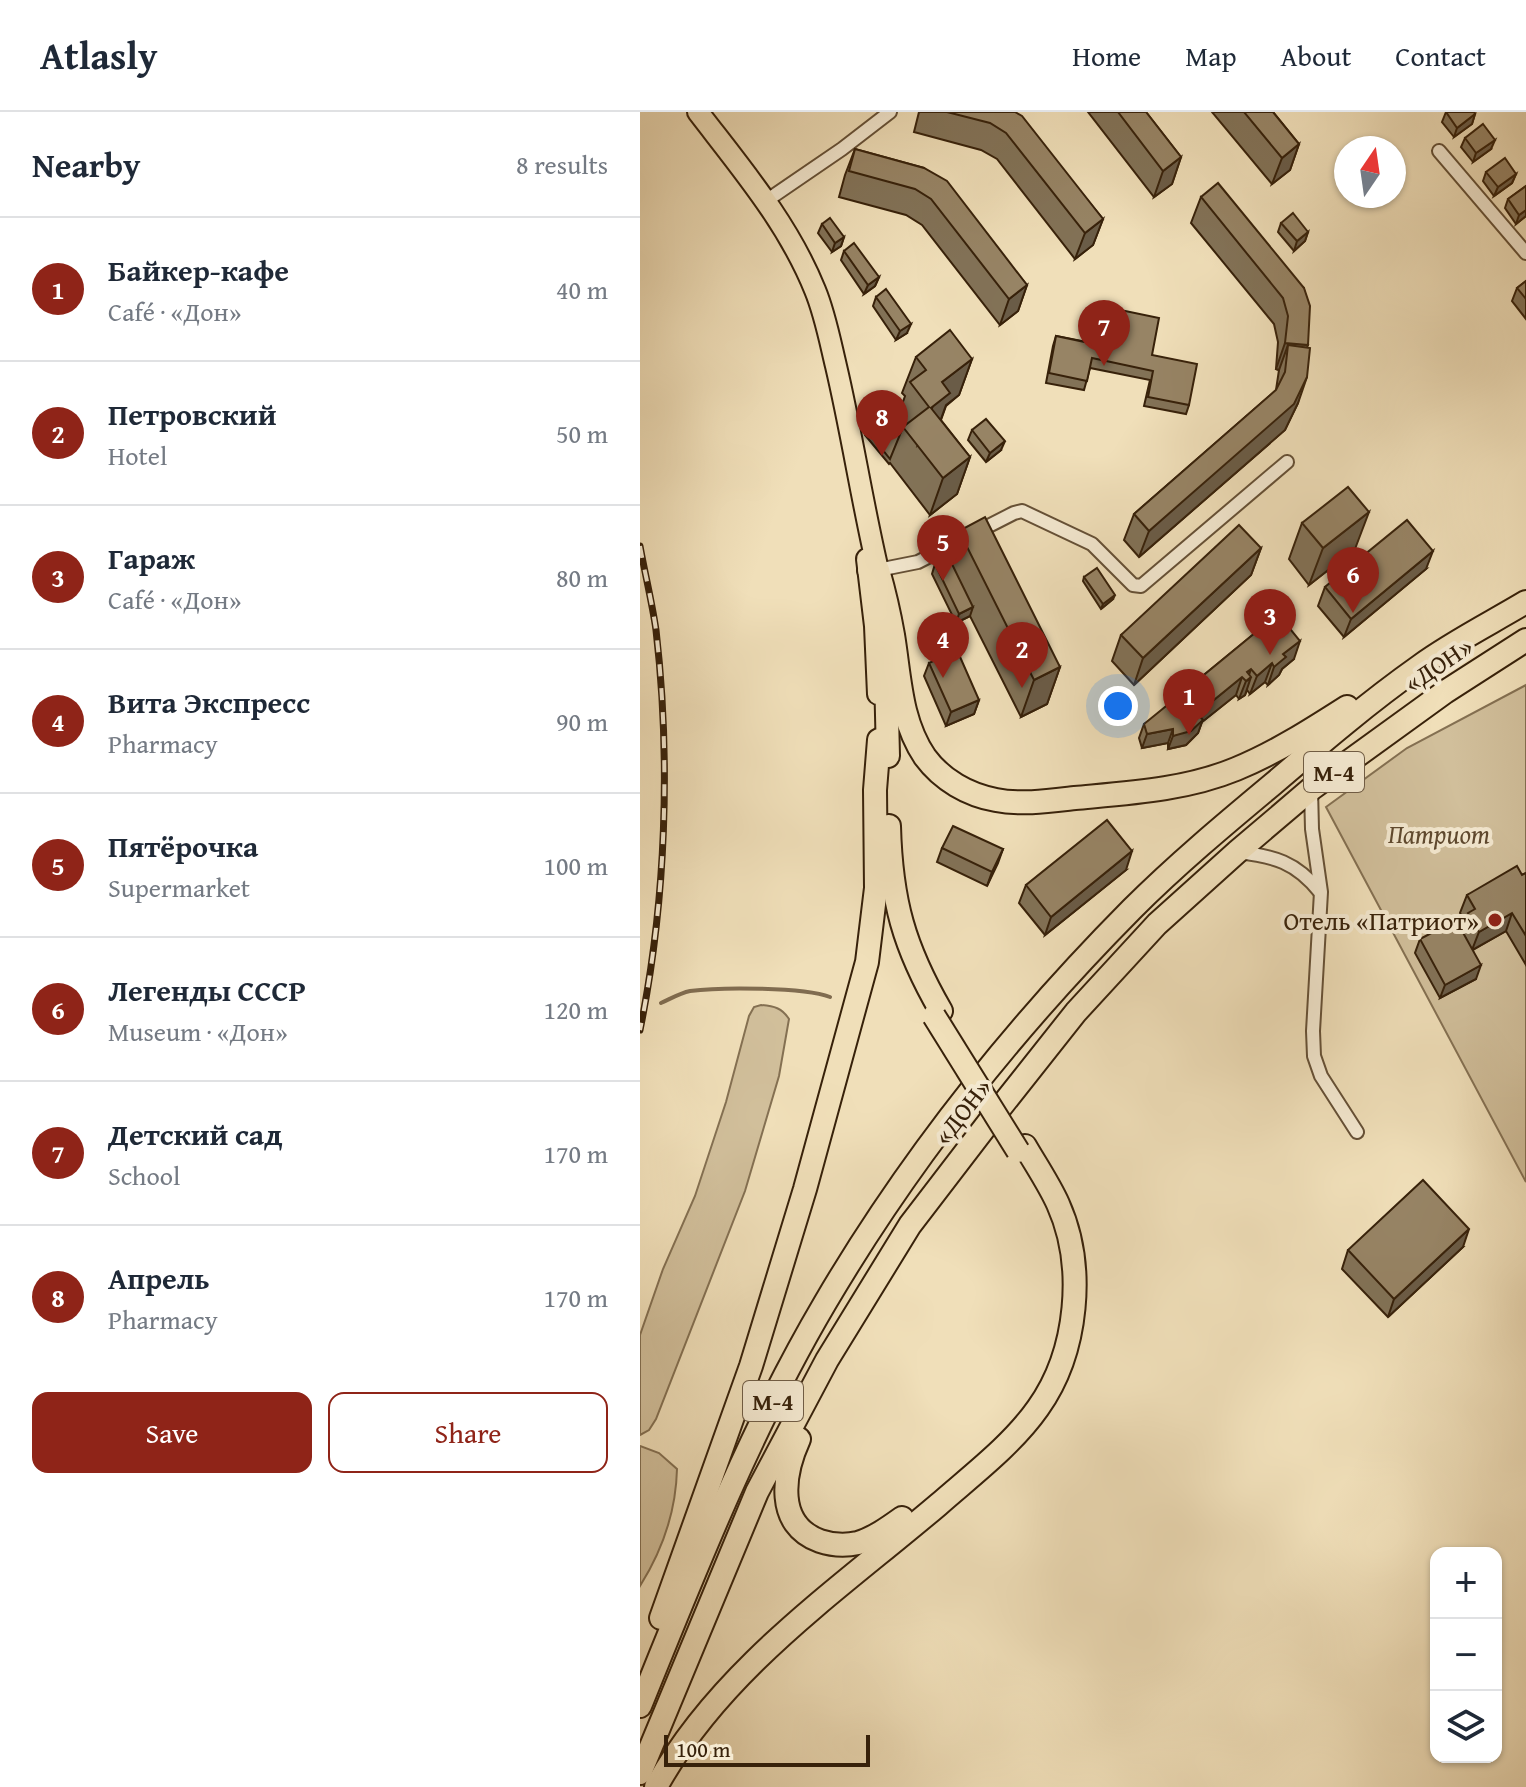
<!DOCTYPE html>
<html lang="en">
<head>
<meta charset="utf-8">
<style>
	body { margin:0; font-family:"Gentium Book Plus",serif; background:#f6f6f7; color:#1f2937 }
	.controls { position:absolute; right:24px; bottom:24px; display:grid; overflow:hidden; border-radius:16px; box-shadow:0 2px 6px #0004 }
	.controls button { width:72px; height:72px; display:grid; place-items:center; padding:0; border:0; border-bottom:2px solid #e0e1e3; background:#fff; color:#1f2937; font:40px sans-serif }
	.compass { position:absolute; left:694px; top:24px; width:72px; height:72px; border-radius:50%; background:#fff; box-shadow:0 2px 6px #0004; rotate:13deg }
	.scale { position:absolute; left:24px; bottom:20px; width:206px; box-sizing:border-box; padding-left:8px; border:4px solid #37210a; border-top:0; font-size:22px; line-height:28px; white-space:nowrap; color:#37210a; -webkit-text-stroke:6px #f5ead2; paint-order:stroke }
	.you { position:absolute; left:478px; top:594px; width:28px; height:28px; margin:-20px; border:6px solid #fff; border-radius:50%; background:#1a73e8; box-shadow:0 0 0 12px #1a73e833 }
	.badge { display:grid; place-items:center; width:52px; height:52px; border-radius:50%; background:#8f2418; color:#fff; font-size:26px; font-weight:700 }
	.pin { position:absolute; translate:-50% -66px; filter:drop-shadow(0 2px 4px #0008) }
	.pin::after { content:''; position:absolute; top:42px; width:28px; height:24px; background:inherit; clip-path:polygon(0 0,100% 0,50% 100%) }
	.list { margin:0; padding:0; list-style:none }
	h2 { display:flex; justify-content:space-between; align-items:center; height:104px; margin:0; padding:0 32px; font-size:34px }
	h2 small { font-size:26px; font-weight:400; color:#747a83 }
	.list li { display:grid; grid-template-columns:52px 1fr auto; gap:24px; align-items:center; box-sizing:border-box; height:144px; padding:0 32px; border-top:2px solid #e0e1e3 }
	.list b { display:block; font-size:30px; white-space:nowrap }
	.list p { margin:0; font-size:26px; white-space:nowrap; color:#747a83 }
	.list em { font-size:26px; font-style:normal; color:#747a83 }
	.actions { display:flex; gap:16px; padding:24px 32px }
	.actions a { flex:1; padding:18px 0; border:2px solid #8f2418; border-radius:16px; text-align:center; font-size:28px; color:#8f2418 }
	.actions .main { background:#8f2418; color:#fff }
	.icon { flex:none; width:44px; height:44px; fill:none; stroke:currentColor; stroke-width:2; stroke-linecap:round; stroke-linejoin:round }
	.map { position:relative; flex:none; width:886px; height:1675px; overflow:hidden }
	header { display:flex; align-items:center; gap:48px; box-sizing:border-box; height:112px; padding:0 40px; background:#fff; border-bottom:2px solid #e0e1e3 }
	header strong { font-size:38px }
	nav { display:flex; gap:44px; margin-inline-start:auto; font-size:28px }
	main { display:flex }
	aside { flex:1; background:#fff }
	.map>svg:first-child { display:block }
	.green { fill:#d1bf9b; stroke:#847052; stroke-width:2 }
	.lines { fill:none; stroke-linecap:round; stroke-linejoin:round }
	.stream { stroke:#806c50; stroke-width:4 }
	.street-casing { stroke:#655036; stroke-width:16 }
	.primary-casing { stroke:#37210a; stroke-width:24 }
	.highway-casing { stroke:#37210a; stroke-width:26 }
	.street { stroke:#f5ead2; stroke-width:12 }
	.primary { stroke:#f0dfb9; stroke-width:20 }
	.highway { stroke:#f0dfb9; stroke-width:22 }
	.rail-casing { stroke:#37210a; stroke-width:7 }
	.rail { stroke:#f5ead2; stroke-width:4; stroke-dasharray:12; stroke-linecap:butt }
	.highway-bridge-casing { stroke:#37210a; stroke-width:26; stroke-linecap:butt }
	.highway-bridge { stroke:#f0dfb9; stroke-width:22 }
	.wall { fill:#827257; stroke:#37210a; stroke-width:2 }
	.shaded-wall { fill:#6a5c47; stroke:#37210a; stroke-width:2 }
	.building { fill:#978465; stroke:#37210a; stroke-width:2 }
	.poi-dot { fill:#8f2418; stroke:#f5ead2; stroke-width:3 }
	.labels { text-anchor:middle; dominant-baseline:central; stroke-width:8; stroke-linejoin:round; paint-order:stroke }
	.shield { fill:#f5ead2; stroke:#705d46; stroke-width:2 }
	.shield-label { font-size:24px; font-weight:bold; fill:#37210a }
	.street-label { font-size:26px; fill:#37210a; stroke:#f5ead2 }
	.park-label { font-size:26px; font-style:italic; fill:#5e482e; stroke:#f5ead2 }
	.poi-label { font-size:26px; fill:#37210a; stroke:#f5ead2; text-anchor:end }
</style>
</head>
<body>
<header>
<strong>Atlasly</strong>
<nav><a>Home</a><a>Map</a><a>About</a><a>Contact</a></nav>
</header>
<main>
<aside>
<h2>Nearby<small>8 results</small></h2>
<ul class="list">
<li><span class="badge">1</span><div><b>Байкер-кафе</b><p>Café · «Дон»</p></div><em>40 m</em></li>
<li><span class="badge">2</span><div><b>Петровский</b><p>Hotel</p></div><em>50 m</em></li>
<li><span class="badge">3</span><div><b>Гараж</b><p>Café · «Дон»</p></div><em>80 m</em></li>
<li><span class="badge">4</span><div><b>Вита Экспресс</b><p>Pharmacy</p></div><em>90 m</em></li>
<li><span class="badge">5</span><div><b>Пятёрочка</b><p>Supermarket</p></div><em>100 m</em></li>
<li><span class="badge">6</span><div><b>Легенды СССР</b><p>Museum · «Дон»</p></div><em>120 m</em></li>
<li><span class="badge">7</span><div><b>Детский сад</b><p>School</p></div><em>170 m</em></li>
<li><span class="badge">8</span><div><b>Апрель</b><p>Pharmacy</p></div><em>170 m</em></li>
</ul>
<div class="actions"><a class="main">Save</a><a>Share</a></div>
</aside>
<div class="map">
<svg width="886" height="1675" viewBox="0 0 886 1675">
	<rect width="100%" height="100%" fill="#f0dfb9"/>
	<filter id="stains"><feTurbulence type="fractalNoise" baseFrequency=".0025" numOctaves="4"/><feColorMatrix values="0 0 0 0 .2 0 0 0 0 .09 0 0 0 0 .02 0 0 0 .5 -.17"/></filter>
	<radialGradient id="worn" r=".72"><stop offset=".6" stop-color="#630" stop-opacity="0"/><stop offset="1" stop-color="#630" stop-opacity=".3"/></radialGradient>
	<!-- green -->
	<g class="green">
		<polygon points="886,573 886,1070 686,695 767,636"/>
		<path d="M 121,893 C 134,894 142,896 149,907 L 139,964 L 105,1079 L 16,1307 L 9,1318 L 0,1323 L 0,1223 L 23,1157 L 55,1084 L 86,990 L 109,904 L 114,895 Z"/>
		<path d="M 0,1334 L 19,1341 L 37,1357 C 36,1398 22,1439 0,1474 Z"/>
	</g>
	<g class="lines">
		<!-- stream -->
		<path class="stream" d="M 21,891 C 30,887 40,881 50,879 C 80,875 164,875 190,885"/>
		<!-- street casing -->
		<g class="street-casing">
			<g id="street">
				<polyline points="799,39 886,141"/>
				<polyline points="126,89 202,37 250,0"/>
				<polyline points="238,458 278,450 374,401 382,399 452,432 493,473 501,474 647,350"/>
				<polyline points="671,677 672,717 681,780 673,919 674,944 681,964 717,1020"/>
				<path d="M 597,740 C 634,744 656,750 680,780"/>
			</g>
		</g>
		<!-- primary casing -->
		<g class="primary-casing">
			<g id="primary">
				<path d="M 58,0 C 101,56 148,111 175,178 C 185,202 190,229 196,254 C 212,322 222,390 238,458 L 228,458"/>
				<polyline points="227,447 235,514 238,582"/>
			</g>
		</g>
		<!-- highway casing -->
		<g class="highway-casing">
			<g id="highway">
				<path d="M 238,458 C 244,479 249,500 253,523 C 260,565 260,608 285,645 C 302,668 328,683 356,688 C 381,693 409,689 435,686 C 489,681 545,678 596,657 C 635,641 671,618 707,595"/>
				<polyline points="246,562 248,644"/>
				<path d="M 249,714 C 251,789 264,835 301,899"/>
				<path d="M 159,1327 C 143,1362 135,1413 180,1429 C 192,1433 205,1434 218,1431 C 234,1426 248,1416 262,1406"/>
				<polyline points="21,1506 111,1254 165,1077 227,850 236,776 235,678 239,628"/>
				<path d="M 0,1594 C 55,1458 110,1318 185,1191 C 269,1048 375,915 492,797 C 536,753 585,712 633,672 C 681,631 729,590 780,554 C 813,530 851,511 886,490"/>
				<polyline points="0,1661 117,1380 187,1248 270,1113 352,1006 436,900 517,812 597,740 671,677 805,580 886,528"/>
				<path d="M 16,1675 C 80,1558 198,1478 298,1393 C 332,1363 372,1333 398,1296 C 438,1240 446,1154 418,1092 C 409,1072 396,1053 385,1034"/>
			</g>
		</g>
		<!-- street -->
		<use href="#street" class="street"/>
		<!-- primary -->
		<use href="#primary" class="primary"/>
		<!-- highway -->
		<use href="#highway" class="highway"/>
		<!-- rail casing -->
		<g class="rail-casing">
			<path id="rail" d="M 0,434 C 5,462 12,490 16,518 C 31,648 26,790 0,918"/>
		</g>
		<!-- rail -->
		<use href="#rail" class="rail"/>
		<!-- highway-bridge casing -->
		<g class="highway-bridge-casing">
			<polyline id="highway-bridge" points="294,904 378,1039"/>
		</g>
		<!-- highway-bridge -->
		<use href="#highway-bridge" class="highway-bridge"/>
	</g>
	<!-- wall -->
	<g class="wall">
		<polygon points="279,0 375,0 463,107 453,133 435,147 357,47 341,38 274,20"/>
		<polygon points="448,0 506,0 541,45 532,72 514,85"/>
		<polygon points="572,0 633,0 659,32 650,58 632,72"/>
		<polygon points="806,0 835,2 832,12 814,25 802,10"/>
		<polygon points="825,26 851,37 833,50 821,35"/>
		<polygon points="215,37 284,56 387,173 378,199 360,213 282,113 266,103 199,85 205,63"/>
		<polygon points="846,60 876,62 872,71 854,84 843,69"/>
		<polygon points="886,74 886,104 876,112 865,96 868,87"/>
		<polygon points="561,85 664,176 667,236 658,291 645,318 499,445 484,428 494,402 636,278 639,258 636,257 638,230 634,212 551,111"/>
		<polygon points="641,111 668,120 665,129 654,139 638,120"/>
		<polygon points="182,112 204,125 201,134 192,140 178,121"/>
		<polygon points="204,139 239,165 235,174 224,182 201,148"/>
		<polygon points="886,169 886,207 872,189 877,176"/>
		<polygon points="236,185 267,221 256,228 233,194"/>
		<polygon points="466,195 512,243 549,293 546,302 504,294 510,268 450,256 444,278 406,271 413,234 416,224 457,232 463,204"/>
		<polygon points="276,245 332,247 319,283 306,294 301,308 330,345 317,382 290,403 250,351 249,352 225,323 227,318 258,304 265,284 262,281"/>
		<polygon points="332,318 361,338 346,350 328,328"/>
		<polygon points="662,411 715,437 669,473 649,447"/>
		<polygon points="319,419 420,555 407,592 381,605 330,504 316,511 292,462 295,452 309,446"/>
		<polygon points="621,436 611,463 494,573 472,549 481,523"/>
		<polygon points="786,457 704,525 678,494 685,475"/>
		<polygon points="444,465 473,487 461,497 443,469"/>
		<polygon points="638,502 654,547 642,557 639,563 628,573 625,570 610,582 607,578 605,583 599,587 596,583 562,610 558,621 546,633 528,637 528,631 502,636 499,626 504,612 545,586 548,576"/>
		<polygon points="289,551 339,588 334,602 306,614 284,564"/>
		<polygon points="302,736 363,737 347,774 297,750"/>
		<polygon points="486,758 405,823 379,791 386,773"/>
		<polygon points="886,761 886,853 866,819 833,838 836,867 800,886 775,841 780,827 822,817 825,809 820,801 827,783"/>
		<polygon points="823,1135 748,1205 702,1157 708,1138"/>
	</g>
	<!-- shaded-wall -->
	<g class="shaded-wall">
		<polygon points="835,2 832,12 814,25 817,16"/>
		<polygon points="855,28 851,37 833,50 836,41"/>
		<polygon points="659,32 650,58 632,72 642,46"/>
		<polygon points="541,45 532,72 514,85 523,59"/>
		<polygon points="876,62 872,71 854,84 858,75"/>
		<polygon points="886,98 886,104 876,112 879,103"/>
		<polygon points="463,107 453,133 435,147 445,121"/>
		<polygon points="668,120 665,129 654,139 657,129"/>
		<polygon points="204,125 201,134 192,140 195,131"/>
		<polygon points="239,165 235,174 224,182 228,173"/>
		<polygon points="387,173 378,199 360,213 369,187"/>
		<polygon points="271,212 267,221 256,228 260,219"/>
		<polygon points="645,231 668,233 658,260 648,233 639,258 636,257"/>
		<polygon points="332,247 319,283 306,293 297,318 278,333 302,270"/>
		<polygon points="667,265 658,291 645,318 499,445 509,419"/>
		<polygon points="365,329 361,338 346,350 350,341"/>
		<polygon points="330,345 317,382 290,403 303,366"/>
		<polygon points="729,400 715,437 669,473 683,436"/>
		<polygon points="621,436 611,463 494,573 503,546"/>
		<polygon points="793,439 786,457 704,525 711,507"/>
		<polygon points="475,483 473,487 461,497 463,492"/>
		<polygon points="333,495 330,504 316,511 319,502"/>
		<polygon points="660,529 654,547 642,557 639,563 628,573 634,555 643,542"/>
		<polygon points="632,551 625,570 610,582 617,564"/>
		<polygon points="420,555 407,592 381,605 394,568"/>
		<polygon points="611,557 607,569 611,565 605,583 599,587 606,569 607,560"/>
		<polygon points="602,565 596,583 562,610 558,621 546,633 528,637 533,624 559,611 564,596"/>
		<polygon points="339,588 334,602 306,614 311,600"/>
		<polygon points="533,617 528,631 502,636 507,622"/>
		<polygon points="363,737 358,751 347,774 352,760"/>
		<polygon points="492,739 486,758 405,823 411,805"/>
		<polygon points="872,801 866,819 832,838 839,820"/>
		<polygon points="841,853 836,867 800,886 805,873"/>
		<polygon points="829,1117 823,1135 748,1205 754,1187"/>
	</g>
	<!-- building -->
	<g class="building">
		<polygon points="307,0 375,0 382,4 463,107 445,121 366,21 350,11"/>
		<polygon points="478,0 506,0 541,45 523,59"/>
		<polygon points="604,0 633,0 659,32 642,46"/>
		<polygon points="806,0 834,0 835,2 817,16"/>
		<polygon points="843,12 855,28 836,41 825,26"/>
		<polygon points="215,37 284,56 307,69 387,173 369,187 291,87 275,77 209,59"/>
		<polygon points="865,46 876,62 858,75 846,60"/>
		<polygon points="578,71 664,176 670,194 668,233 645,231 648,204 643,186 561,85"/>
		<polygon points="886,74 886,98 879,103 868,87"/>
		<polygon points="653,101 668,120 657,129 641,111"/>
		<polygon points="190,106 204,125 195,131 182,112"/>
		<polygon points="214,131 239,165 228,173 204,139"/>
		<polygon points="886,169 886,187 877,176"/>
		<polygon points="246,177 271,212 260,219 236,185"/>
		<polygon points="466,195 519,206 512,243 557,252 549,293 508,285 513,259 452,246 447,269 409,261 416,224 459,233"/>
		<polygon points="310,218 332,247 302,270 310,281 291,296 330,345 303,366 263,315 289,295 270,270 286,258 276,245"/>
		<polygon points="648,233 670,236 667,265 654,292 509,419 494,402 636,278 645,260"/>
		<polygon points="252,297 265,313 263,315 250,347 227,318"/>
		<polygon points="346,307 365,329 350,341 332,318"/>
		<polygon points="708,375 729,400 683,436 662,411"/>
		<polygon points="345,405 420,555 394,568 319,419"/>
		<polygon points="767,408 793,439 711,507 685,475"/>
		<polygon points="599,413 621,436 503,546 481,523"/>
		<polygon points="309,446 333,495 319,502 295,452"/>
		<polygon points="457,456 475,483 463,492 444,465"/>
		<polygon points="638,502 660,529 643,542 646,545 634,555 632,551 617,564 611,557 607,560 611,565 606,569 602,565 564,596 548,576"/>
		<polygon points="317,538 339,588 311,600 289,551"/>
		<polygon points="541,582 563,608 551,619 533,624 533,617 507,622 504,612"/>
		<polygon points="467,708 492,739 411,805 386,773"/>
		<polygon points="313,714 363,737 352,760 302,736"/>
		<polygon points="877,754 882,763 886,761 886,824 872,801 839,820 828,801 835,797 827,783"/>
		<polygon points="816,808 841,853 805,873 780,827"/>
		<polygon points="783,1068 829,1117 754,1187 708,1138"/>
	</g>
	<!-- markers -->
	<circle class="poi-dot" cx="855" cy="808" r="8"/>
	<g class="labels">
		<!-- shield labels -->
		<g class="shield">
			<rect x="664" y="640" width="60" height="40" rx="6"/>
			<rect x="103" y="1269" width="60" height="40" rx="6"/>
		</g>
		<g class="shield-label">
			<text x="694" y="660">М-4</text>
			<text x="133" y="1289">М-4</text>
		</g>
		<!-- street labels -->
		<g class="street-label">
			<text transform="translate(798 552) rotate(-34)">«ДОН»</text>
			<text transform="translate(322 999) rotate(-52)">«ДОН»</text>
		</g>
		<!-- park labels -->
		<g class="park-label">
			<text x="799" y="721">Патриот</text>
		</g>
		<!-- poi labels -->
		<g class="poi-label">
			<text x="839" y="808">Отель «Патриот»</text>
		</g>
	</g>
	<rect width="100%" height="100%" filter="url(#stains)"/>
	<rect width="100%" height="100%" fill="url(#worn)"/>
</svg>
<div class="controls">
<button>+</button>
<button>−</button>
<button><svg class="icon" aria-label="layers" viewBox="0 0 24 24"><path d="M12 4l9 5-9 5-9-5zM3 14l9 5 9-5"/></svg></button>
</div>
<svg class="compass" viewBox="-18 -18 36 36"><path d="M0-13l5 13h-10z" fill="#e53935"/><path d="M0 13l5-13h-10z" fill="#747a83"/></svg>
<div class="scale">100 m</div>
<div class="you"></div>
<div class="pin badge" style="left:549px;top:623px">1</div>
<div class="pin badge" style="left:382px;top:576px">2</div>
<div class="pin badge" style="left:630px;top:543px">3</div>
<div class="pin badge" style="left:303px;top:566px">4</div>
<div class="pin badge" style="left:303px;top:469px">5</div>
<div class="pin badge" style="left:713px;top:501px">6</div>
<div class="pin badge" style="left:464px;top:254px">7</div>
<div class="pin badge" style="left:242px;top:344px">8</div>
</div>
</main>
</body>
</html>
